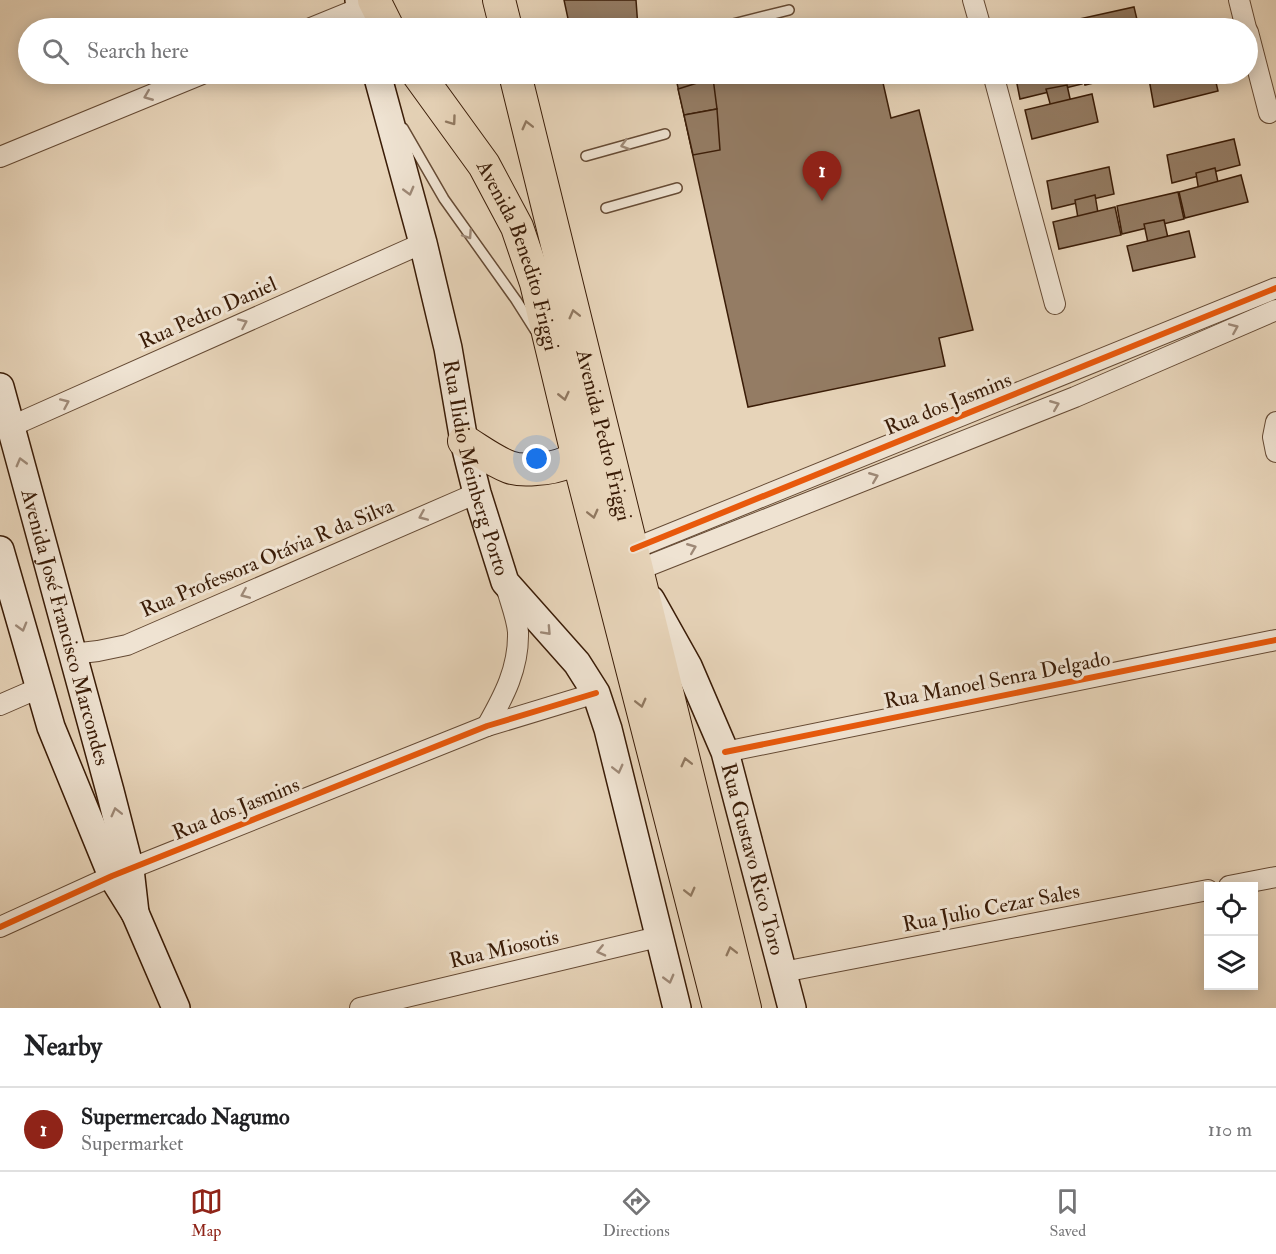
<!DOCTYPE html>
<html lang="en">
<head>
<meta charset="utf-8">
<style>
	body { margin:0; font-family:"IM FELL Double Pica",serif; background:#f2f2f2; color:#202124 }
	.controls { position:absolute; right:18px; bottom:18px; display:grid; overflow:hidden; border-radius:0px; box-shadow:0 3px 15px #0003 }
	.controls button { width:54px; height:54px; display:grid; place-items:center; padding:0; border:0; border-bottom:2px solid #e0e0e0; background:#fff; color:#202124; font:30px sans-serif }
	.you { position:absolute; left:537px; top:459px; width:21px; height:21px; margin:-15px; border:4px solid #fff; border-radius:50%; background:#1a73e8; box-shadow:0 0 0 9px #1a73e833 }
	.badge { display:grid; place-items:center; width:39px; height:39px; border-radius:50%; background:#8f2418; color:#fff; font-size:20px; font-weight:700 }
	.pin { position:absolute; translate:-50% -50px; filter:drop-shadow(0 2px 3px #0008) }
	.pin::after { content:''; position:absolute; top:32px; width:21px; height:18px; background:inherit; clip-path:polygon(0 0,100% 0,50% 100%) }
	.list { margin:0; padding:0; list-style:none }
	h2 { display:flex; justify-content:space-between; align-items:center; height:78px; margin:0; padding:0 24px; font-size:26px }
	h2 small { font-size:20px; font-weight:400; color:#757577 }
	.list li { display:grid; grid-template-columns:39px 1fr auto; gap:18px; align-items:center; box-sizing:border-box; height:84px; padding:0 24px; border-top:2px solid #e0e0e0 }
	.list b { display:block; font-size:22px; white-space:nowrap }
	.list p { margin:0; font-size:20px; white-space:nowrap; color:#757577 }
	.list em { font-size:20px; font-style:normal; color:#757577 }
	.icon { flex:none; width:33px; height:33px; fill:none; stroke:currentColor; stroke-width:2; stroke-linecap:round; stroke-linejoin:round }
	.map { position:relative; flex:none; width:1276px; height:1008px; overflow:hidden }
	.search { position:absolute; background:#fff; box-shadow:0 3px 15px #0003; left:18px; right:18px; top:18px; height:66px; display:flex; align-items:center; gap:15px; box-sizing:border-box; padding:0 21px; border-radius:33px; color:#757577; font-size:22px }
	.sheet { height:162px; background:#fff }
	nav { display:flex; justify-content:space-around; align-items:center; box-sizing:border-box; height:84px; border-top:2px solid #e0e0e0; background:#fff; font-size:16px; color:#757577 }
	nav a { display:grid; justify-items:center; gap:3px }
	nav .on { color:#8f2418 }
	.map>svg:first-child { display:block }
	.building { fill:#947c64; stroke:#3a1c07; stroke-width:1.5 }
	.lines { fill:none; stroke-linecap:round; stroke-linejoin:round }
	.lane-casing { stroke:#654a34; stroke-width:12 }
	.street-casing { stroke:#654a34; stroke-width:22 }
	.secondary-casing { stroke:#3a1c07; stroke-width:30 }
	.primary-casing { stroke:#3a1c07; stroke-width:34 }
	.lane { stroke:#efe3d2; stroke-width:9 }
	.street { stroke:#efe3d2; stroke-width:20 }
	.secondary { stroke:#efe3d2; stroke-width:27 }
	.primary { stroke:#e7d4b9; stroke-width:32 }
	.cycleway-casing { stroke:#efe3d2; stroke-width:10 }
	.cycleway { stroke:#e8590c; stroke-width:6 }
	.oneway { stroke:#9e8977 }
	.oneway2 { stroke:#907860 }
	.labels { text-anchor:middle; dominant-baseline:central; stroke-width:6; stroke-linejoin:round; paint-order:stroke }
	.street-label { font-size:21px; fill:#3a1c07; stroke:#efe3d2 }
</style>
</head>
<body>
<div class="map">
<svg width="1276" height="1008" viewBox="0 0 1276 1008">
	<rect width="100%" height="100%" fill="#e7d4b9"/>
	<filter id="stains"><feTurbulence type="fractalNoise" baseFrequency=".00333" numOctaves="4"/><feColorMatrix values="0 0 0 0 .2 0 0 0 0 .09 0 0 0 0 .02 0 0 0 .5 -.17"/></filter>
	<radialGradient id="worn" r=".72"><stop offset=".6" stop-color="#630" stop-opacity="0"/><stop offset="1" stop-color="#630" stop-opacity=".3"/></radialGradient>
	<!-- building -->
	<g class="building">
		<polygon points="564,0 636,0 638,28 570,28"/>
		<polygon points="1134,7 1139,28 1071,28 1070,21"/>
		<polygon points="675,74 881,74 891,118 919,110 973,330 939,338 945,366 748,407"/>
		<polygon points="1015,74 1080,74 1082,84 1020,99"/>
		<polygon points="1082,74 1130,74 1085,85"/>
		<polygon points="1173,74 1214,74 1218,91 1154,107 1149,79"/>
		<polygon points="713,78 717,109 684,115 678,89"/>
		<polygon points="1067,85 1071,103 1051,107 1046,89"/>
		<polygon points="1092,94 1098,122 1032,139 1025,110"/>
		<polygon points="717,109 720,150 693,155 684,115"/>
		<polygon points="1234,139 1240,165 1172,183 1167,155"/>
		<polygon points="1109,167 1114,194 1052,209 1047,181"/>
		<polygon points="1215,168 1219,187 1199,192 1196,173"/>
		<polygon points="1241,175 1248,202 1185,218 1179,192"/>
		<polygon points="1178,192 1184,219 1122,234 1117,206"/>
		<polygon points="1095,195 1098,213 1078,218 1075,200"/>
		<polygon points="1115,207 1121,235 1059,249 1053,222"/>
		<polygon points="1164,220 1168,238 1148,243 1144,224"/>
		<polygon points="1189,231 1195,257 1133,271 1127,246"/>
	</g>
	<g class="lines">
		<!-- lane casing -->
		<g class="lane-casing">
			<g id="lane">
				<polyline points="717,28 789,10"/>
				<polyline points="521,80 545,74"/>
				<polyline points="403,128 444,199 516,300 535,330"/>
				<polyline points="586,156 665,134"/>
				<polyline points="606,208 677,188"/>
			</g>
		</g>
		<!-- street casing -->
		<g class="street-casing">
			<g id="street">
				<polyline points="973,0 981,28"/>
				<polyline points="1239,0 1246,28"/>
				<polyline points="311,28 360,8"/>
				<polyline points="1248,32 1269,113"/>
				<polyline points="993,74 1055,304"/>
				<polyline points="0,157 202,74"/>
				<polyline points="1276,422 1273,437 1276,452"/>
				<polyline points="12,426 423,243"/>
				<polyline points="633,549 1276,288"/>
				<polyline points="638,570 1075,397 1276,310"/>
				<polyline points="72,654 98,651 127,645 477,493"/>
				<polyline points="0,705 39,688"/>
				<path d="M 487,726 C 504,696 519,668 518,632 C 517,618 510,601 506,586"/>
				<polyline points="725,752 1276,640"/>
				<polyline points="1229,886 1276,877"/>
				<polyline points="0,927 112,876 487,726 596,693"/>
				<polyline points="783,972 1208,890"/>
				<polyline points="360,1008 658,937"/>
			</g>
		</g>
		<!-- secondary casing -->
		<g class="secondary-casing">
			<g id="secondary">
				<polyline points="359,0 366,28"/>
				<path id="s1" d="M 377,74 L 423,243 L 448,348 L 464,441 L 477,493 L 505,582 L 577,663 L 596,693 L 608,729 L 677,1008"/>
				<path id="s2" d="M 0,387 L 110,791 L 130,869 L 135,913"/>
				<polyline points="0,550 51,727 112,876 135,913 176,1008"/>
				<path id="s3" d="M 651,600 L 688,666 L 725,752 L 792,1008"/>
			</g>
		</g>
		<!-- primary casing -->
		<g class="primary-casing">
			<g id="primary">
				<polyline points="374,0 388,28"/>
				<polyline points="499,0 506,28"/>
				<path id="s4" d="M 418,74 L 484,165 L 517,227 L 536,283 L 578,458 L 719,1008"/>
				<path id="s5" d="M 515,74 L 745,1008"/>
				<path d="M 464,441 C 479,450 493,461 509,467 C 517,470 527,470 536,469 C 561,468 576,460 594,444"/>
			</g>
		</g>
		<!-- lane -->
		<use href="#lane" class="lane"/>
		<!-- street -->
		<use href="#street" class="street"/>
		<!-- secondary -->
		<use href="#secondary" class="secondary"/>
		<!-- primary -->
		<use href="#primary" class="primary"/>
		<!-- cycleway casing -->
		<g class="cycleway-casing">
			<g id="cycleway">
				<polyline points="633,549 1276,288"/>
				<polyline points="725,752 1276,640"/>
				<polyline points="0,927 112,876 487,726 596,693"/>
			</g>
		</g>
		<!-- cycleway -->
		<use href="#cycleway" class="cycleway"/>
	</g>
	<!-- one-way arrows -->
	<defs><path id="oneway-chevron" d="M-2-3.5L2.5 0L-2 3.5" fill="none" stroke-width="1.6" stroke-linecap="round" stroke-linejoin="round" transform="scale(1.5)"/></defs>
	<g class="oneway">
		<use href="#oneway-chevron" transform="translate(148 96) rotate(158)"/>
		<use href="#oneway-chevron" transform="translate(625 145) rotate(164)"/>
		<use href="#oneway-chevron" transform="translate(409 191) rotate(75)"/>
		<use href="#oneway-chevron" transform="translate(468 235) rotate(56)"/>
		<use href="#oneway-chevron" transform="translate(243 323) rotate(-24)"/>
		<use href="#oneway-chevron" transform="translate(1234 328) rotate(-23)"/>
		<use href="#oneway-chevron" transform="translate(65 403) rotate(-24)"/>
		<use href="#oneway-chevron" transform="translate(1055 405) rotate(-22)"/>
		<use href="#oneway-chevron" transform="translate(21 462) rotate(-105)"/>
		<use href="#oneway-chevron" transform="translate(874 477) rotate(-22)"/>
		<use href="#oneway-chevron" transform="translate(423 516) rotate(157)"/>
		<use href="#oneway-chevron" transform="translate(692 548) rotate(-22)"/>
		<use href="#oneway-chevron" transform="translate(245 594) rotate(157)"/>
		<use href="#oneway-chevron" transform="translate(22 627) rotate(74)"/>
		<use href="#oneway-chevron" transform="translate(547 631) rotate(47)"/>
		<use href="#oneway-chevron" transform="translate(618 769) rotate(76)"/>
		<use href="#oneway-chevron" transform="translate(116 812) rotate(-104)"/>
		<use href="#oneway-chevron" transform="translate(601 951) rotate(167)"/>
		<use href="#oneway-chevron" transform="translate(669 979) rotate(75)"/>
	</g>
	<g class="oneway2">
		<use href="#oneway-chevron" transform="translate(452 121) rotate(54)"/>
		<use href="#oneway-chevron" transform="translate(527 125) rotate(-104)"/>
		<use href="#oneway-chevron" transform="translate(574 314) rotate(-104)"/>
		<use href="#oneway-chevron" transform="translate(564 396) rotate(77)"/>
		<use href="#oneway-chevron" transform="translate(593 514) rotate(76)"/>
		<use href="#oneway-chevron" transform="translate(641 703) rotate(76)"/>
		<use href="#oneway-chevron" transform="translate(686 762) rotate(-104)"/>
		<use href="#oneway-chevron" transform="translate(690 892) rotate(76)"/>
		<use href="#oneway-chevron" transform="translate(731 951) rotate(-104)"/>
	</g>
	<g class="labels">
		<!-- street labels -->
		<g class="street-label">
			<text stroke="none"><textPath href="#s4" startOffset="210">Avenida Benedito Friggi</textPath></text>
			<text transform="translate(208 313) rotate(-24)">Rua Pedro Daniel</text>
			<text transform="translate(948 404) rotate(-22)">Rua dos Jasmins</text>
			<text stroke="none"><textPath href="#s5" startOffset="372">Avenida Pedro Friggi</textPath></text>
			<text stroke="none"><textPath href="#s1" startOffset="406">Rua Ilidio Meinberg Porto</textPath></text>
			<text transform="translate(267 558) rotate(-23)">Rua Professora Otávia R da Silva</text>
			<text stroke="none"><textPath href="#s2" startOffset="249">Avenida José Francisco Marcondes</textPath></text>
			<text transform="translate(997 680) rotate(-11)">Rua Manoel Senra Delgado</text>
			<text transform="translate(236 809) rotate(-22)">Rua dos Jasmins</text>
			<text stroke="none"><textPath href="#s3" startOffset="280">Rua Gustavo Rico Toro</textPath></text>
			<text transform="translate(991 908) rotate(-11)">Rua Julio Cezar Sales</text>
			<text transform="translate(504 949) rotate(-13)">Rua Miosotis</text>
		</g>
	</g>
	<rect width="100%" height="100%" filter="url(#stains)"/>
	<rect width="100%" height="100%" fill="url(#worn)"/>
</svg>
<div class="controls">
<button><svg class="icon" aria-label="locate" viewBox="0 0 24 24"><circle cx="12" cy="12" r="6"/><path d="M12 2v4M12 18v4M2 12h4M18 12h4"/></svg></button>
<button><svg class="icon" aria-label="layers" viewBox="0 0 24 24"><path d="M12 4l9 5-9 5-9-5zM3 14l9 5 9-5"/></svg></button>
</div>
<div class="you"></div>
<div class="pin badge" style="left:822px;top:201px">1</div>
<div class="search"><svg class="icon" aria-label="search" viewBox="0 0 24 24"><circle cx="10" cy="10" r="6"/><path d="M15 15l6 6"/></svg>Search here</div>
</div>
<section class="sheet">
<h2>Nearby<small></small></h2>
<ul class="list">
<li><span class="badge">1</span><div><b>Supermercado Nagumo</b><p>Supermarket</p></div><em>110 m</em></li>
</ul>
</section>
<nav>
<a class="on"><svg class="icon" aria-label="map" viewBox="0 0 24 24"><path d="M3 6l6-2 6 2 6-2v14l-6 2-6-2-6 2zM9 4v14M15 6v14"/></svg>Map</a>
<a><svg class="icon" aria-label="directions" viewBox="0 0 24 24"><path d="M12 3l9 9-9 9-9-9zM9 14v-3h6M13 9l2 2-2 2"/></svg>Directions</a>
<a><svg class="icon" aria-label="saved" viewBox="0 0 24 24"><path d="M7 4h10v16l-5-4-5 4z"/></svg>Saved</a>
</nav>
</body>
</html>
